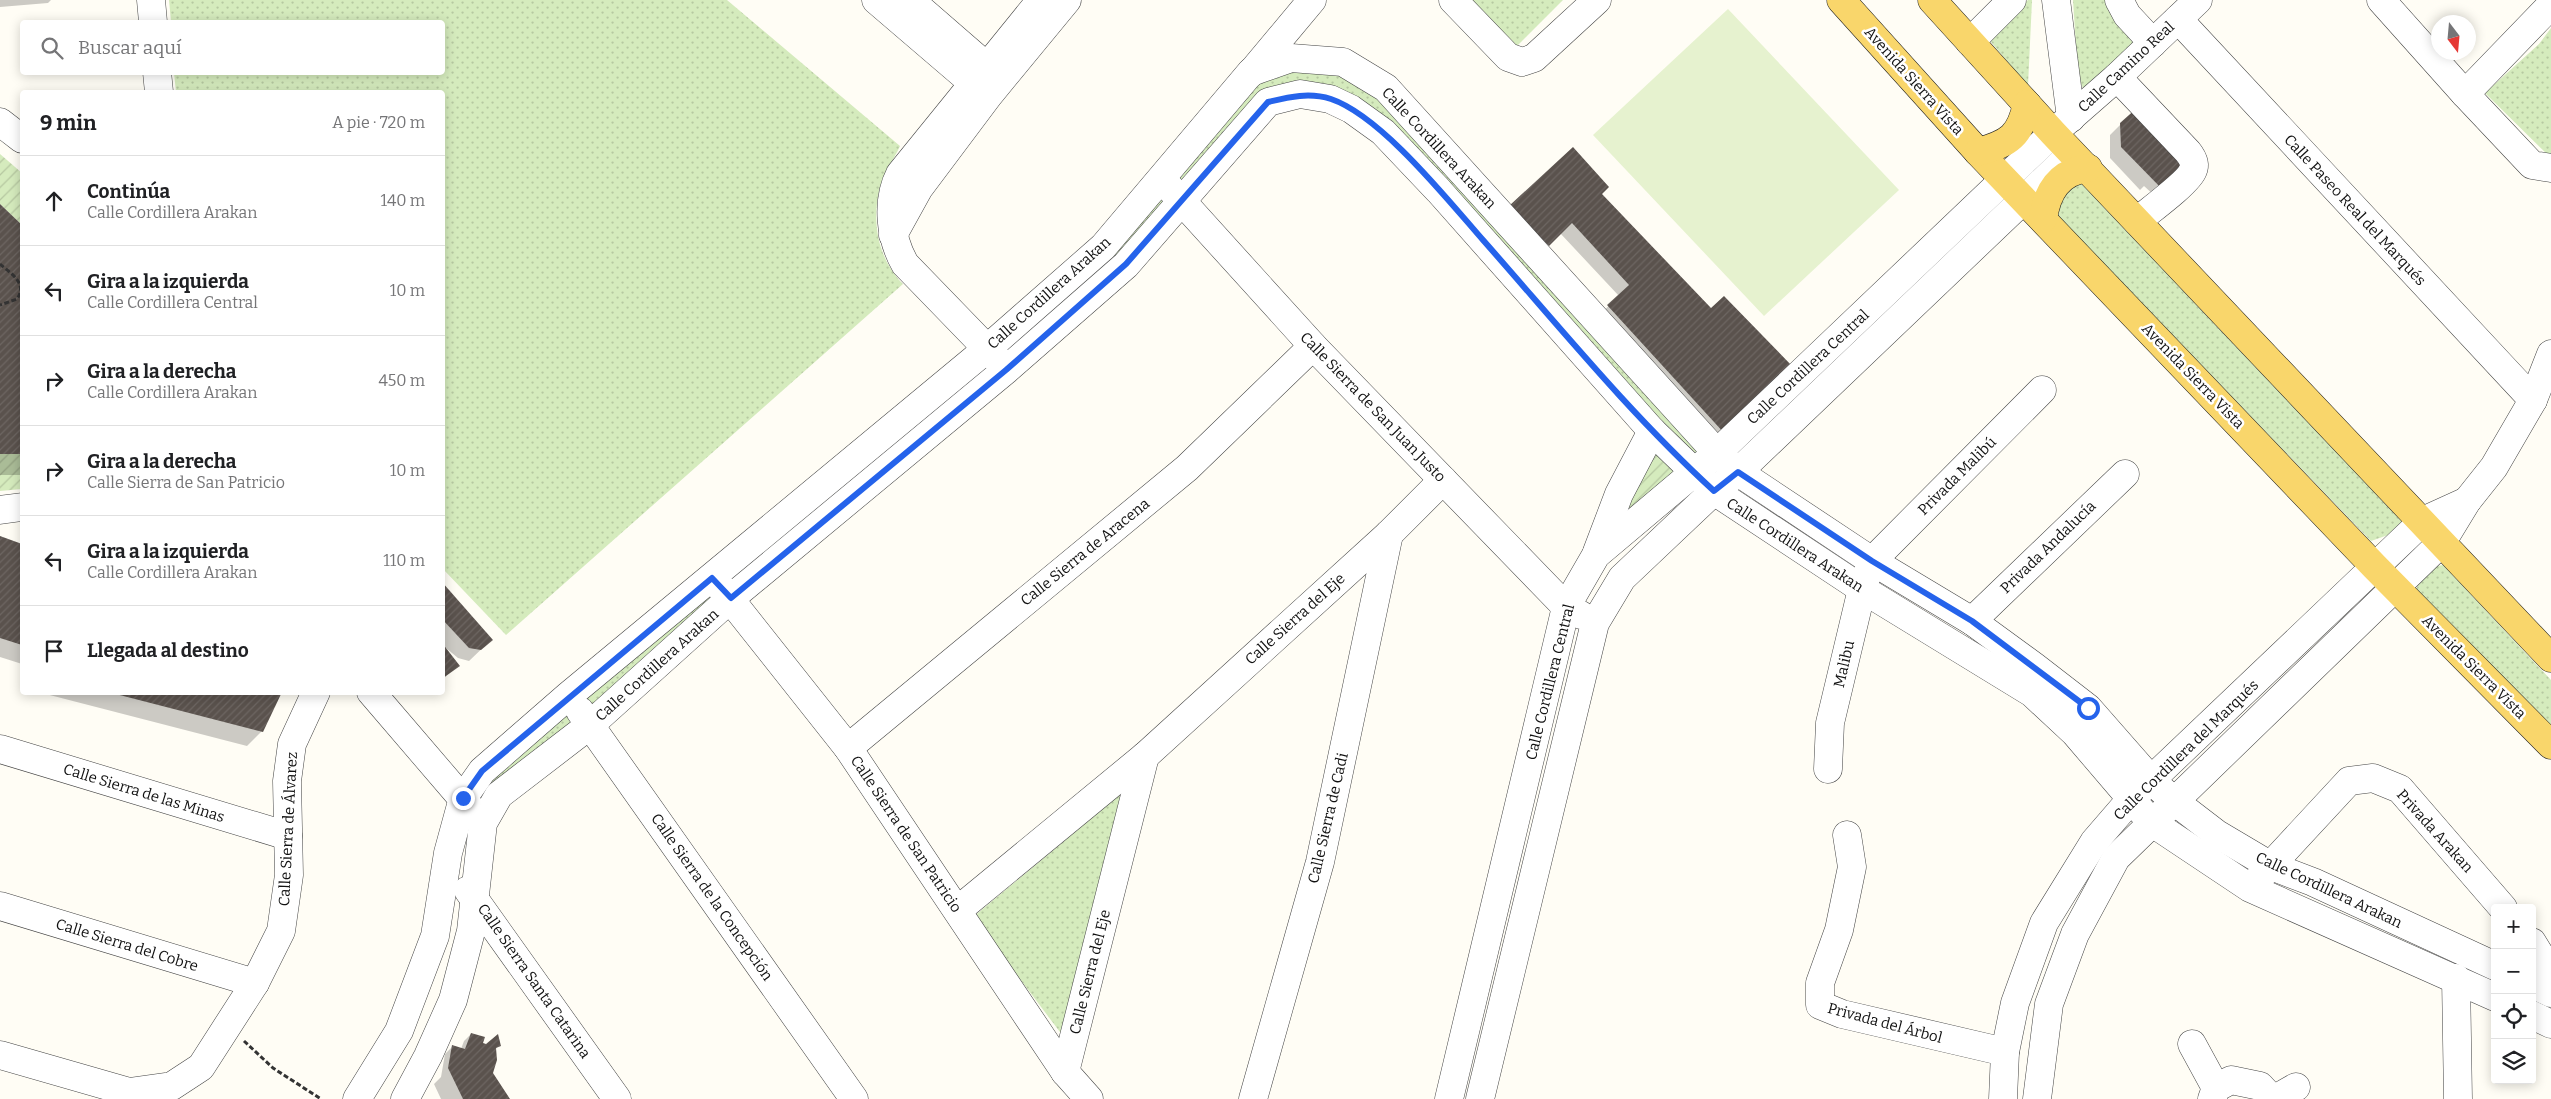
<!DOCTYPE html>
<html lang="es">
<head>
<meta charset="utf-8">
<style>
	body { margin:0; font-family:Bitter,serif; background:#f2f2f2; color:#202124 }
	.controls { position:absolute; right:15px; bottom:15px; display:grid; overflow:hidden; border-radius:5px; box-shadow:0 2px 12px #0003 }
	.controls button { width:45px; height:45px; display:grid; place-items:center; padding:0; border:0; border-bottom:1px solid #e0e0e0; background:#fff; color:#202124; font:25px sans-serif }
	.compass { position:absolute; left:2431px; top:15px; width:45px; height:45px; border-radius:50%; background:#fff; box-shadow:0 2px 12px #0003; rotate:164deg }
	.stop { position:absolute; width:15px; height:15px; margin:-11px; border:4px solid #2563eb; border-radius:50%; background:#fff }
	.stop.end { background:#2563eb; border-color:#fff; box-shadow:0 1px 5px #0008 }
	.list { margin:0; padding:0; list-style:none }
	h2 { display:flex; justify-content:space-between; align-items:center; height:65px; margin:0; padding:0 20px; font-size:21px }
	h2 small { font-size:16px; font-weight:400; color:#757577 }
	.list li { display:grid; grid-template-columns:32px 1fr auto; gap:15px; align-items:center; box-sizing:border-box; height:90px; padding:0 20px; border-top:1px solid #e0e0e0 }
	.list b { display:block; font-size:19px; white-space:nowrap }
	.list p { margin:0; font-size:16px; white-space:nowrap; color:#757577 }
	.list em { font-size:16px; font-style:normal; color:#757577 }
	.icon { flex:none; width:28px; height:28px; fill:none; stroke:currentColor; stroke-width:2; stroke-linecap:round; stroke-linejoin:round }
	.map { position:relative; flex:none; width:2551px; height:1099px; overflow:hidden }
	.search { position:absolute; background:#fff; box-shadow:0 2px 12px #0003; left:20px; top:20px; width:425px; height:55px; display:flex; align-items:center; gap:12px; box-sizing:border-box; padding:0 18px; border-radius:5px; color:#757577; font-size:19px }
	.panel { position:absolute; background:#fff; box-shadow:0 2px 12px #0003; left:20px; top:90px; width:425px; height:605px; border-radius:5px }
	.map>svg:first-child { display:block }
	.grass { fill:url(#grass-dots) }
	.garden { fill:url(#garden-furrows) }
	.pitch { fill:#e6f2cf }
	.shadow { fill:#0003 }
	.building { fill:url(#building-hatch) }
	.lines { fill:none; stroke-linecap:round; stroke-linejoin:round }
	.minor-casing { stroke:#444; stroke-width:29 }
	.major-casing { stroke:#222; stroke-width:29 }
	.path { stroke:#333; stroke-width:3; stroke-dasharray:5 2.5; stroke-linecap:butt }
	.minor { stroke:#fff; stroke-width:28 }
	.major { stroke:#f9d66b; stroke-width:28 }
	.route { stroke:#2563eb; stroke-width:6 }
	.labels { text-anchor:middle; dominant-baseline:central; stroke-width:5; stroke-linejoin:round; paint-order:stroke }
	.street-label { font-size:15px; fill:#111; stroke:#fff }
</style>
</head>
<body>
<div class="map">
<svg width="2551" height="1099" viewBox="0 0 2551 1099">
	<defs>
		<pattern id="grass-dots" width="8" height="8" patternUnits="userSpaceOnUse" patternTransform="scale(1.25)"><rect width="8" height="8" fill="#d5ebbd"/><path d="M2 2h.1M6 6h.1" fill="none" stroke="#b6c8a1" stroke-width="1.8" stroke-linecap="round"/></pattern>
		<pattern id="garden-furrows" width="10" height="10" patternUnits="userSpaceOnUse" patternTransform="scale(1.25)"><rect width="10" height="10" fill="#d5ebbd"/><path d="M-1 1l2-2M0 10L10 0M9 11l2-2" fill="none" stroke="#b6c8a1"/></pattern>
		<pattern id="building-hatch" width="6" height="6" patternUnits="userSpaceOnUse" patternTransform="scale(1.25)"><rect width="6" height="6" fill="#5a524d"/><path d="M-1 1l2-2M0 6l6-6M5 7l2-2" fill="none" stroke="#6d6662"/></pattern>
	</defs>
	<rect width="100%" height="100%" fill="#fffdf5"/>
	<!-- grass -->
	<g class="grass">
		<path d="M 169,0 L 727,0 L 900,146 C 894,159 884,173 880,187 C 871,222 878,259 903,284 L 506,635 L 443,569 L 442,92 L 176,92 L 174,73 L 442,72 L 442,22 L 171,22 Z"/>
		<polygon points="1471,0 1563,0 1517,46"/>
		<polygon points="2028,0 2032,0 2028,86 1986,36"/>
		<polygon points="2073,0 2106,0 2135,42 2086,94 2078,78"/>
		<polygon points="2551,28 2551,158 2485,93 2539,44"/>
		<polygon points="1291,61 1387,90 1707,453 1693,466 1391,134 1293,92 1117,268 490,799 477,785 991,349 1253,73"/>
		<polygon points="2073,175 2408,528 2371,541 2052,210"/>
		<polygon points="2443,565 2551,680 2551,734 2416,592 2421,569"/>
		<polygon points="1122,793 1063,1036 973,917"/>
	</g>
	<!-- garden -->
	<g class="garden">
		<polygon points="0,154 22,173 22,225 0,204"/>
		<polygon points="1652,431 1693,472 1596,555"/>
		<polygon points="0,454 22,454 22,489 0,491"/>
	</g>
	<!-- pitch -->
	<polygon class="pitch" points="1728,9 1899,190 1764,316 1593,135"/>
	<!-- shadow -->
	<g class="shadow">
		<polygon points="0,0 51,0 48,3 0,7"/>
		<polygon points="2121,124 2180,153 2155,196 2144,186 2140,190 2110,158 2110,135"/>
		<polygon points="1600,194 1710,310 1792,367 1713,444 1597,317 1619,296 1560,233 1537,256 1499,218"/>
		<polygon points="0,206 22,226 22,475 0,475"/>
		<polygon points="0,537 22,545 22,664 0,657"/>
		<polygon points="442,584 491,640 469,661 458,658 446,648 458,665 442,680"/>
		<polygon points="38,692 281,692 262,731 247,746"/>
		<polygon points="471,1034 481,1044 499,1045 495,1050 492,1073 508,1099 441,1099 434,1084 441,1077 445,1054 452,1047 461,1049 464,1041"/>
	</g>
	<!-- building -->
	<g class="building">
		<polygon points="2138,107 2186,169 2163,190 2121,147 2120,123"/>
		<polygon points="1573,147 1609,187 1602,194 1711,308 1724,296 1793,367 1725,434 1607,305 1629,285 1572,223 1549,246 1509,206"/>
		<polygon points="0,204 22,225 22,454 0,454"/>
		<polygon points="0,536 22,544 22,645 0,638"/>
		<polygon points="442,582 493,640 481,650 469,648 442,619"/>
		<polygon points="442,643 460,666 443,678 442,676"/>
		<polygon points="108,692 282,692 263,732"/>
		<polygon points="471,1033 485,1037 483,1043 486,1044 498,1034 501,1046 496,1048 497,1060 493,1073 510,1099 463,1099 448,1068 452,1045 465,1049"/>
	</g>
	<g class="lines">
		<!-- minor casing -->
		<g class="minor-casing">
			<g id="minor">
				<polyline points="151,0 153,22"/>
				<polyline points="876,0 987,95"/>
				<polyline points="910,0 1001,79"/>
				<polyline points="1453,0 1508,57 1522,62 1534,58 1597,0"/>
				<polyline points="2056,0 2071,118"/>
				<polyline points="2119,0 2127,15 2153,43"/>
				<polyline points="2381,0 2465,94 2532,165 2551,168"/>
				<polyline points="2178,19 2533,400"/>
				<polyline points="1970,42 2012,0"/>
				<polyline points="157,72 159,92"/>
				<polyline points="1251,73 1312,0"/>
				<path d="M 2117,77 L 2188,152 C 2192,157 2196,163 2193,170 C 2189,182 2149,211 2137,221"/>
				<polyline points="2465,94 2551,5"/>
				<polyline points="0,122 22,139"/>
				<polyline points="1169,187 1313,346 1566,607 1581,615"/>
				<polyline points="893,235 919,188 988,96 1067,0"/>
				<path d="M 999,361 L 905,264 C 890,238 886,201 900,174 L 1041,0"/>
				<polyline points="0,510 22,507"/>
				<polyline points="1597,552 1619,494 1652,431"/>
				<polyline points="718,584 848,748 1065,1072 1089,1099"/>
				<polyline points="1972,621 2125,474"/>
				<polyline points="371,692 473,811"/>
				<polyline points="580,711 854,1099"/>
				<polyline points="848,748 1187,468 1313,346"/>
				<polyline points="0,749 288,836"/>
				<polyline points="1828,769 1830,723 1862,589 1872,561 2042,390"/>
				<polyline points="1847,835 1852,867 1839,930 1820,983 1820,1005 1842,1014 2005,1052"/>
				<polyline points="2260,877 2349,781 2373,778 2400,789 2503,908"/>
				<polyline points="468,890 617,1099"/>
				<polyline points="0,906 255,983"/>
				<polyline points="958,910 1145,756 1389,534 1443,480"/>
				<polyline points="2532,942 2551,973"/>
				<polyline points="2456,978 2458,1099"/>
				<polyline points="2532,984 2551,993"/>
				<polyline points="2532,1015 2551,1024"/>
				<polyline points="2192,1044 2216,1088"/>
				<polyline points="0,1055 129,1092 172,1086 201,1067 255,983 281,931 289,875 287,781 292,744 316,692"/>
				<polyline points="1065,1072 1145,756"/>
				<polyline points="357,1099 399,1031 435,936 448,853 463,798 482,771 568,696 988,348 1103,247 1251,72 1291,58 1343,62 1386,88 1717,453 1738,472 1872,561 1972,621 2035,667 2088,708 2152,781 2174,801 2217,834 2271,866 2313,882 2495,966"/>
				<polyline points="405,1099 428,1056 453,1000 471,931 483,823 499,795 590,725 731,598 1006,370 1126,265 1268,102 1300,94 1330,99 1351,109 1383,132 1439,191 1652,431 1714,491 1862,589 2032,693 2075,733 2151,822 2250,888 2495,997"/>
				<polyline points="1253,1099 1320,862 1389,534"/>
				<polyline points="1449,1099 1566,607 1596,555 1717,453 2053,133 2117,77 2198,0"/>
				<polyline points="1480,1099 1595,623 1622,578 1714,491 1738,472 2063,162"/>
				<polyline points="2003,1099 2005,1052 2015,1003 2044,923 2094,842 2132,798 2423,521 2467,501"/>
				<polyline points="2037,1099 2049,1004 2075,934 2116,858 2442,542 2467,501 2494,467 2533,400 2551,354"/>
				<polyline points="2212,1099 2216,1088 2231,1080 2260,1086 2272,1099"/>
				<polyline points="2275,1099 2296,1087"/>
			</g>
		</g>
		<!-- major casing -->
		<g class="major-casing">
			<g id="major">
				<polyline points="1841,0 1978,152 2375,567 2551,745"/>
				<polyline points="1932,0 2053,133 2551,658"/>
				<path d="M 1978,152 C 2010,143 2020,136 2027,104"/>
				<path d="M 2043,219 C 2047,191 2059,172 2088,168"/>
			</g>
		</g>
		<!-- path -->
		<g class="path">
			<path d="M 0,264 C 11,274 28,283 17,299 L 0,305"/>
			<polyline points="244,1041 273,1068 321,1099"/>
		</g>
		<!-- minor -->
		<use href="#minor" class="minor"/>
		<!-- major -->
		<use href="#major" class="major"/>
	</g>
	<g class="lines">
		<!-- route -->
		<path class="route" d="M 463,798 L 482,771 L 712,578 L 731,598 L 1006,370 L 1126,264 L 1268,102 C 1289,97 1309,92 1331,99 C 1381,116 1447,199 1483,240 C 1558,325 1630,414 1714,491 L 1738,472 L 1872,561 L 1972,621 L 2088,708"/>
	</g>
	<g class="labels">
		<!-- street labels -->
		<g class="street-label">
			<text transform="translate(2126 67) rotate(-43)">Calle Camino Real</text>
			<text transform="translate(1914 81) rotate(48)">Avenida Sierra Vista</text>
			<text transform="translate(1439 148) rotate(47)">Calle Cordillera Arakan</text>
			<text transform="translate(2355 210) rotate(47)">Calle Paseo Real del Marqués</text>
			<text transform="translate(1049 293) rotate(-42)">Calle Cordillera Arakan</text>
			<text transform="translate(1808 367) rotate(-43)">Calle Cordillera Central</text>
			<text transform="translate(2193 376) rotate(46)">Avenida Sierra Vista</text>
			<text transform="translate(1373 407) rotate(46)">Calle Sierra de San Juan Justo</text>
			<text transform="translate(1957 476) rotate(-45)">Privada Malibú</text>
			<text transform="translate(1795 545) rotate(33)">Calle Cordillera Arakan</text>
			<text transform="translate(2048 547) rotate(-44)">Privada Andalucía</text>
			<text transform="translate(1085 552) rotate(-39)">Calle Sierra de Aracena</text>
			<text transform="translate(1295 619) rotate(-42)">Calle Sierra del Eje</text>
			<text transform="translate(1844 664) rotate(-77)">Malibu</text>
			<text transform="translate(657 665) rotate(-42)">Calle Cordillera Arakan</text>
			<text transform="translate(2474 667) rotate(45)">Avenida Sierra Vista</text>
			<text transform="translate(1550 682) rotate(-76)">Calle Cordillera Central</text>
			<text transform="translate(2186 750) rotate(-44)">Calle Cordillera del Marqués</text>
			<text transform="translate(144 793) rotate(17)">Calle Sierra de las Minas</text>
			<text transform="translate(1328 818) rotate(-77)">Calle Sierra de Cadi</text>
			<text transform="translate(288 829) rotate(-87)">Calle Sierra de Álvarez</text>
			<text transform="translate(2435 831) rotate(48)">Privada Arakan</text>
			<text transform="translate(906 834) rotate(56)">Calle Sierra de San Patricio</text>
			<text transform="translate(2329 890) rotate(25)">Calle Cordillera Arakan</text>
			<text transform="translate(712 897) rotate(55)">Calle Sierra de la Concepción</text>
			<text transform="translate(127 945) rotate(17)">Calle Sierra del Cobre</text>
			<text transform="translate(1090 972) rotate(-76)">Calle Sierra del Eje</text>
			<text transform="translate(534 981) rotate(55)">Calle Sierra Santa Catarina</text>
			<text transform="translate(1885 1023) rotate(15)">Privada del Árbol</text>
		</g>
	</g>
</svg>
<div class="controls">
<button>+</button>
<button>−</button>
<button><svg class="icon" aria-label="locate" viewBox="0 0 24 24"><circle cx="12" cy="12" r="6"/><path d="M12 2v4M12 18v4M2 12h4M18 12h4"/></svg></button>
<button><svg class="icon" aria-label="layers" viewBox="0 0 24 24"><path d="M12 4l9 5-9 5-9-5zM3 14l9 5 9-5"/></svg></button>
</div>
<svg class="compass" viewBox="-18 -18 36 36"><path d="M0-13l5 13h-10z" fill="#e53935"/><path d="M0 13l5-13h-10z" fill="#757577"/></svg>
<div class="stop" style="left:2088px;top:708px"></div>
<div class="stop end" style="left:463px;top:798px"></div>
<div class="search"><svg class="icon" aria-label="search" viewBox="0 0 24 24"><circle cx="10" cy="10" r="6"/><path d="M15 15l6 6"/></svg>Buscar aquí</div>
<section class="panel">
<h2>9 min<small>A pie · 720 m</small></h2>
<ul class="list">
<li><svg class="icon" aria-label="ahead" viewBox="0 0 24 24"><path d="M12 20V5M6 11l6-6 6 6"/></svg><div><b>Continúa</b><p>Calle Cordillera Arakan</p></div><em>140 m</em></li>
<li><svg class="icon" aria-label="left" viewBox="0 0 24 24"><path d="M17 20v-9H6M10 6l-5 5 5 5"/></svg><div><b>Gira a la izquierda</b><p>Calle Cordillera Central</p></div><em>10 m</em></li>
<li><svg class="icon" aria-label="right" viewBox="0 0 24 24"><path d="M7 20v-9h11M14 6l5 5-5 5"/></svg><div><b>Gira a la derecha</b><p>Calle Cordillera Arakan</p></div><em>450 m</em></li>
<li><svg class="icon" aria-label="right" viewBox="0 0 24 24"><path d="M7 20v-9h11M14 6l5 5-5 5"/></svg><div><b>Gira a la derecha</b><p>Calle Sierra de San Patricio</p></div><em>10 m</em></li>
<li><svg class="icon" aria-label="left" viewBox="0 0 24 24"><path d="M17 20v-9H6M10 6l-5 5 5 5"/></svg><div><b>Gira a la izquierda</b><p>Calle Cordillera Arakan</p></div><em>110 m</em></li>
<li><svg class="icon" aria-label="arrive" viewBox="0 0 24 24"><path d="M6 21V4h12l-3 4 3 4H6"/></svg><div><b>Llegada al destino</b></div></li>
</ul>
</section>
</div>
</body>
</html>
